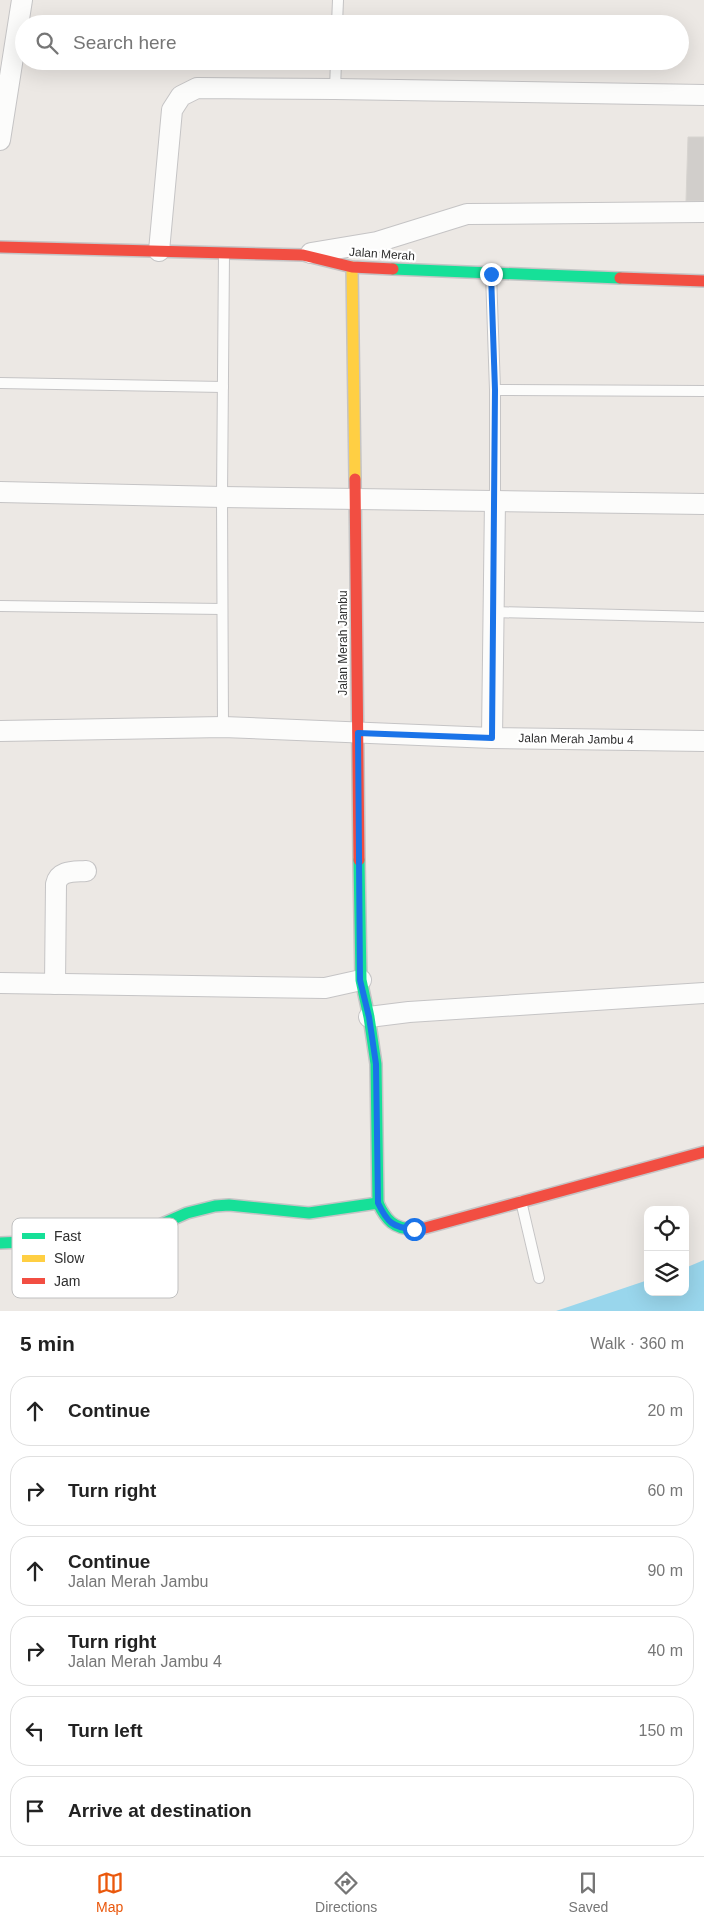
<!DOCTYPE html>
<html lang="en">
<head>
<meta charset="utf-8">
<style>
	body { margin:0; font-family:Helvetica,sans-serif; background:#f2f2f2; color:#222 }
	.controls { position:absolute; right:15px; bottom:15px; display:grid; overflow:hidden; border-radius:10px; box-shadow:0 5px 20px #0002 }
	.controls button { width:45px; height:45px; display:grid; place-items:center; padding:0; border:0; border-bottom:1px solid #e0e0e0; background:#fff; color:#222; font:25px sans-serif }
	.stop { position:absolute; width:15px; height:15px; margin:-11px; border:4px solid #1a73e8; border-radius:50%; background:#fff }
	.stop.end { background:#1a73e8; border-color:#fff; box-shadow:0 1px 5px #0008 }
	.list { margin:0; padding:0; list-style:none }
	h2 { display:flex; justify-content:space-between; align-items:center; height:65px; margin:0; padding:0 20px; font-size:21px }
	h2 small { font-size:16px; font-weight:400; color:#767676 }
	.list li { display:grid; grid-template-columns:32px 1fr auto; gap:15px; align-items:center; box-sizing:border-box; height:70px; margin:0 10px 10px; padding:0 10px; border:1px solid #e0e0e0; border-radius:20px }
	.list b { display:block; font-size:19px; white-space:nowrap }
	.list p { margin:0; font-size:16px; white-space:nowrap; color:#767676 }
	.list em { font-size:16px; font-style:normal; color:#767676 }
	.icon { flex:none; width:28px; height:28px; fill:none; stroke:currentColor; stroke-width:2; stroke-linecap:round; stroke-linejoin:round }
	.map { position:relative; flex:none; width:704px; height:1311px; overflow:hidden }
	.search { position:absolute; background:#fff; box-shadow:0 5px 20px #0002; left:15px; right:15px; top:15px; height:55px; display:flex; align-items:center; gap:12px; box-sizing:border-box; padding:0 18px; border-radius:28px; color:#767676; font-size:19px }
	.sheet { height:545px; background:#fff }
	nav { display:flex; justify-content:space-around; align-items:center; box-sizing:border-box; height:70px; border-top:1px solid #e0e0e0; background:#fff; font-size:14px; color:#767676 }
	nav a { display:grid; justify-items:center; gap:2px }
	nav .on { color:#ea580c }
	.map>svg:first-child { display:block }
	.water { fill:#99d6ec }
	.building { fill:#d1cecb; stroke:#d7d4d0 }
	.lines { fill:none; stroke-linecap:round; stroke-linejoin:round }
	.lane-casing { stroke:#c5c4c5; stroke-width:12 }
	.street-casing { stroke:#c5c4c5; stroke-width:22 }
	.fast-casing { stroke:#c5c4c5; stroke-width:14 }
	.slow-casing { stroke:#c5c4c5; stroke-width:14 }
	.jam-casing { stroke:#c5c4c5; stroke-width:14 }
	.lane { stroke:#fcfcfb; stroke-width:10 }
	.street { stroke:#fcfcfb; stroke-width:20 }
	.fast { stroke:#16e098; stroke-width:11 }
	.slow { stroke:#ffcf43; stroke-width:11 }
	.jam { stroke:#f24e42; stroke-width:11 }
	.route { stroke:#1a73e8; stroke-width:6 }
	.labels { text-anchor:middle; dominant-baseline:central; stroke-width:4.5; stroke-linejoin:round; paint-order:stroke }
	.street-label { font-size:12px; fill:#2e2e2e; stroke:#fff }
	.key { fill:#fff; stroke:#c0c0c0; stroke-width:1 }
	.key-label { font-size:14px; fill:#2e2e2e }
</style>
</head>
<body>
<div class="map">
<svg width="704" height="1311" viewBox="0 0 704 1311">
	<rect width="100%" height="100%" fill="#ece8e4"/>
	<!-- water -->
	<polygon class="water" points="704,1260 704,1311 556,1311 648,1280 648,1292 685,1292 685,1268"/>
	<!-- building -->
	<polygon class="building" points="688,137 704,137 704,201 686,201"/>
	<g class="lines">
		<!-- lane casing -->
		<g class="lane-casing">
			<g id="lane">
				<polyline points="337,24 338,0"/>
				<polyline points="335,89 336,61"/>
				<polyline points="491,273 495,390 704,391"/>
				<polyline points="0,383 223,387"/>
				<polyline points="495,500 495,390"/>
				<polyline points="0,606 222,609"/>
				<polyline points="494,612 704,617"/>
				<polyline points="223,727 222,497 224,253"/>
				<polyline points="521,1201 539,1278"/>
			</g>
		</g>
		<!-- street casing -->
		<g class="street-casing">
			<g id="street">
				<polyline points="0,140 22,0"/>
				<polyline points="159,251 172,110 181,96 197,88 335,89 704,95"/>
				<polyline points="311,253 377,242 467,214 704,212"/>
				<polyline points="0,492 222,497 704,504"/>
				<polyline points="0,731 223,727 492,738 704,741"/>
				<polyline points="492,738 495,500"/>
				<polyline points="0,983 325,988 361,980"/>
				<path d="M 55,984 L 56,884 C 59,870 74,872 86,871"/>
				<polyline points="369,1017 409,1012 704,993"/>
			</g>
		</g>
		<!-- fast casing -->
		<g class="fast-casing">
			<g id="fast">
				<polyline points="393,269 620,278"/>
				<polyline points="359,860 361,980 369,1017 376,1064 378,1203"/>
				<path d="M 0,1243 L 121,1238 L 146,1231 L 187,1213 L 215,1206 L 229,1205 L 309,1213 L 378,1203 C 386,1220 394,1229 413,1229"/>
			</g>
		</g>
		<!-- slow casing -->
		<g class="slow-casing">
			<polyline id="slow" points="352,267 355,479"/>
		</g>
		<!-- jam casing -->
		<g class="jam-casing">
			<g id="jam">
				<polyline points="0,247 303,255 352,267 393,269"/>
				<polyline points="620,278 704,281"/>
				<polyline points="355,479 359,860"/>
				<polyline points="413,1229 425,1228 704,1152"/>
			</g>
		</g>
		<!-- lane -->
		<use href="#lane" class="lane"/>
		<!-- street -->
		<use href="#street" class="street"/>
		<!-- fast -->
		<use href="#fast" class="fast"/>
		<!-- slow -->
		<use href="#slow" class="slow"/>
		<!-- jam -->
		<use href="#jam" class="jam"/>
	</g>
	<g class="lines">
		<!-- route -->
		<path class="route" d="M 414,1229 C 393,1228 387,1222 378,1203 L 376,1064 L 369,1017 L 360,980 L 358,733 L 492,738 L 495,390 L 491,274"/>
	</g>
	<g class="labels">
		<!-- street labels -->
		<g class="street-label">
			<text transform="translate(382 254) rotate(4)">Jalan Merah</text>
			<text transform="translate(343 643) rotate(-90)">Jalan Merah Jambu</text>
			<text transform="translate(576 739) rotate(1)">Jalan Merah Jambu 4</text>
		</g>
	</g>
	<!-- legend -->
	<rect x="12" y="1218" width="166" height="80" rx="8" class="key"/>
	<rect x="22" y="1233" width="23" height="6" fill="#16e098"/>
	<rect x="22" y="1255" width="23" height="7" fill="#ffcf43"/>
	<rect x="22" y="1278" width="23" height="6" fill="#f24e42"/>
	<g class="key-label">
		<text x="54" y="1241">Fast</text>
		<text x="54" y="1263">Slow</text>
		<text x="54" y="1286">Jam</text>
	</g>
</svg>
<div class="controls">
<button><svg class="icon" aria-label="locate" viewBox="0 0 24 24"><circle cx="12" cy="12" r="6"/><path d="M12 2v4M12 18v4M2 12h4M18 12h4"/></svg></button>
<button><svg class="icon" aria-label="layers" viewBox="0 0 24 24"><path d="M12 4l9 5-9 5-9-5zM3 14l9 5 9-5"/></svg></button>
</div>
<div class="stop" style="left:414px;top:1229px"></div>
<div class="stop end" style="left:491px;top:274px"></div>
<div class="search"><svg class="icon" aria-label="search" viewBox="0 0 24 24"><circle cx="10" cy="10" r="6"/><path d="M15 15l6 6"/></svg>Search here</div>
</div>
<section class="sheet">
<h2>5 min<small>Walk · 360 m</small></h2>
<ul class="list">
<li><svg class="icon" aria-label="ahead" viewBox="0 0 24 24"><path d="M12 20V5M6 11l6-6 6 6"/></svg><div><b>Continue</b></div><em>20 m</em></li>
<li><svg class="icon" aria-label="right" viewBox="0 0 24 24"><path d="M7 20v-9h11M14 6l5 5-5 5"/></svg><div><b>Turn right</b></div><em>60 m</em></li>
<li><svg class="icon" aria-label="ahead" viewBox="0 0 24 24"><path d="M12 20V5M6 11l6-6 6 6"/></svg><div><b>Continue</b><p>Jalan Merah Jambu</p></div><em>90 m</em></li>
<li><svg class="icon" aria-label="right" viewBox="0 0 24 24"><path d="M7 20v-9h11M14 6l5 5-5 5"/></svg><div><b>Turn right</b><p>Jalan Merah Jambu 4</p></div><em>40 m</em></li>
<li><svg class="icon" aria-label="left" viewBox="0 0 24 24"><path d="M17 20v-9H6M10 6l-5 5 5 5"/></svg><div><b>Turn left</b></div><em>150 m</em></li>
<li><svg class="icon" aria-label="arrive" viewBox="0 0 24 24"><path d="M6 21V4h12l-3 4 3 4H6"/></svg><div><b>Arrive at destination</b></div></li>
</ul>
</section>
<nav>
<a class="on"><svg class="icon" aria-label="map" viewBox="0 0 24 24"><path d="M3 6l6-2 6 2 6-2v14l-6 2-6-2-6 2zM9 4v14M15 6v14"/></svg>Map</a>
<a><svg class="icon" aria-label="directions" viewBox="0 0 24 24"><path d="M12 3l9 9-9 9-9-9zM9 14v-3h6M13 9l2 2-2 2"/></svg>Directions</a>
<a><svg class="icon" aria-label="saved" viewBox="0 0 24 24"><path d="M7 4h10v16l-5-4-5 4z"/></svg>Saved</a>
</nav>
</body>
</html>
